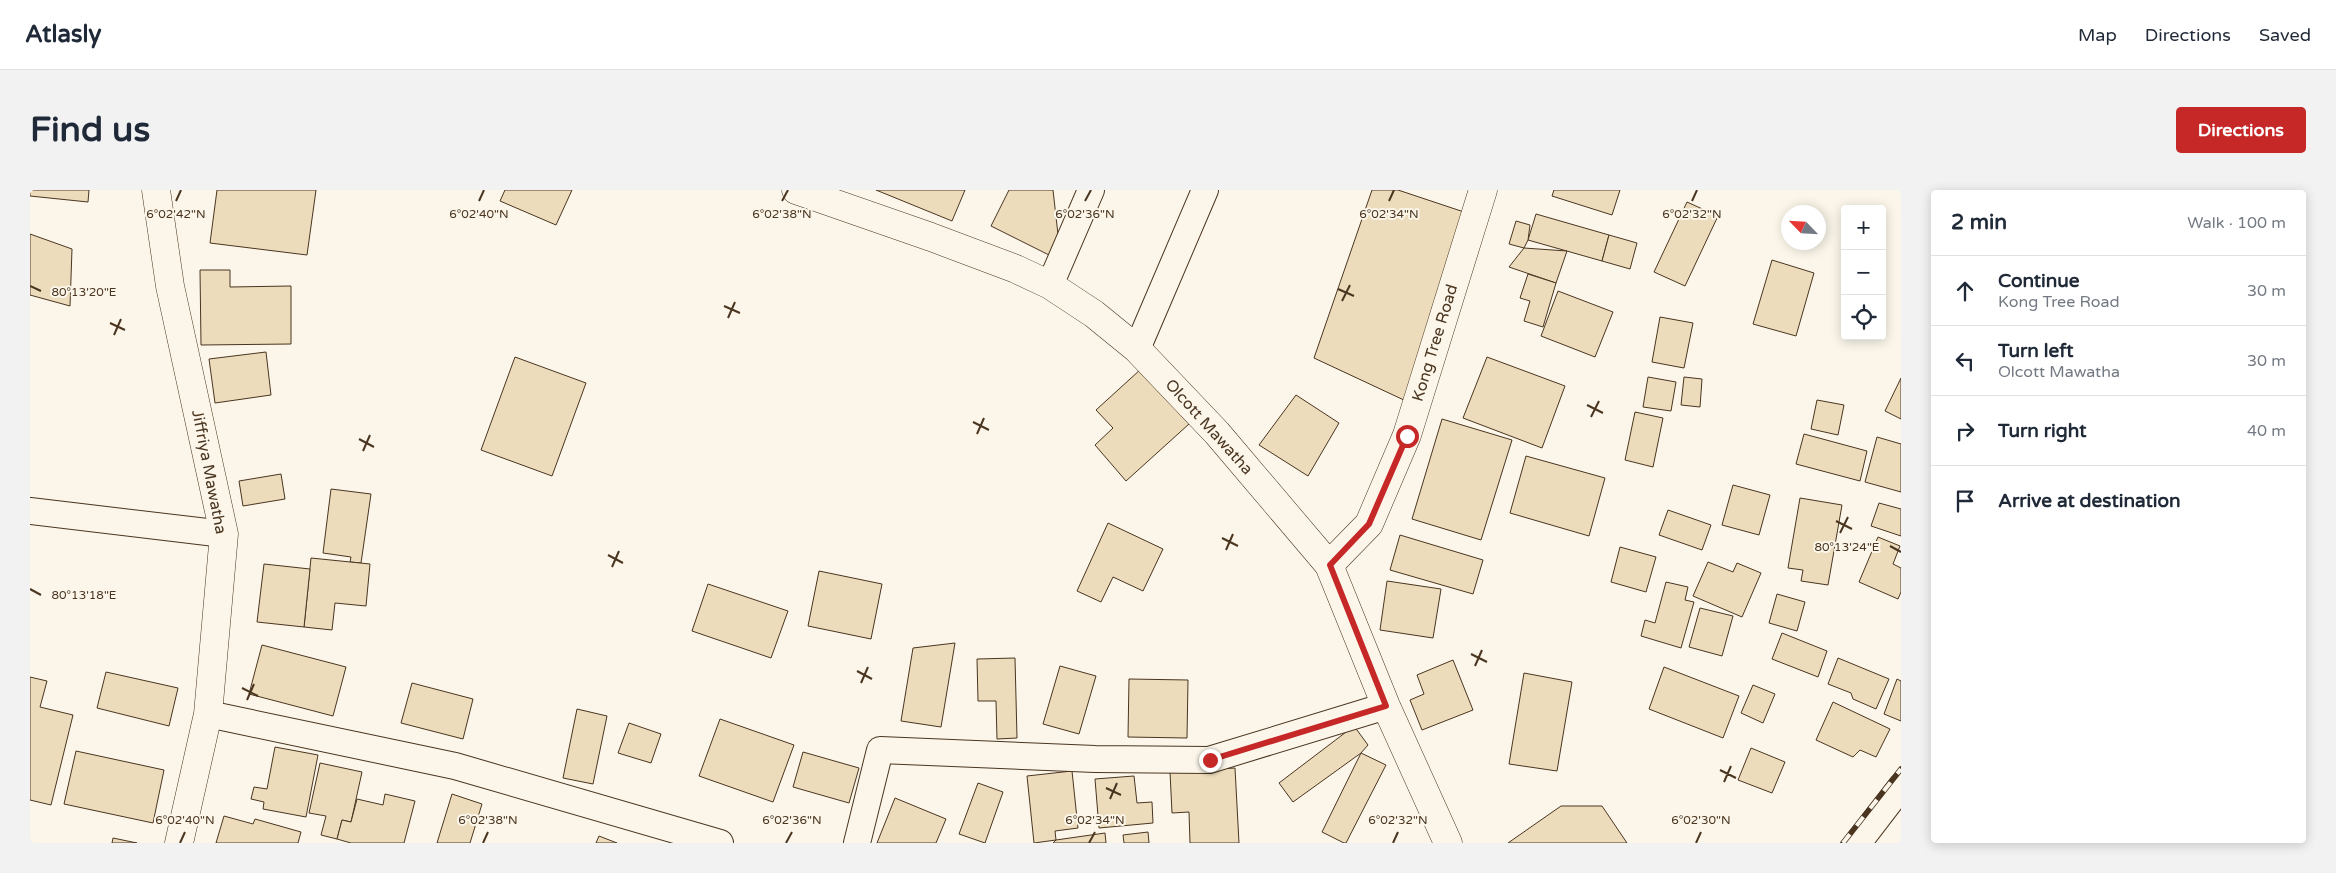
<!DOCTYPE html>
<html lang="en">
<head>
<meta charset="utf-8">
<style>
	body { margin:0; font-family:"Varela Round",sans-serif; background:#f2f2f3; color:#1f2937 }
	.controls { position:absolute; right:15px; top:15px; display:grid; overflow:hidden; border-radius:5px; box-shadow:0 2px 12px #0003 }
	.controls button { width:45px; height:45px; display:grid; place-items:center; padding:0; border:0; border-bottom:1px solid #e0e1e3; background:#fff; color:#1f2937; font:25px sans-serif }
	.compass { position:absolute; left:1751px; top:15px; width:45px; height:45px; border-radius:50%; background:#fff; box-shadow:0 2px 12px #0003; rotate:295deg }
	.stop { position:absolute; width:15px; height:15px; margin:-11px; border:4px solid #c62828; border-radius:50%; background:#fff }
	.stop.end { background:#c62828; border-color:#fff; box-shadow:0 1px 5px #0008 }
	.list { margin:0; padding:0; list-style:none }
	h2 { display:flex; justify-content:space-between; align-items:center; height:65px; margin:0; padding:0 20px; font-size:21px }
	h2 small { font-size:16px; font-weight:400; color:#747a83 }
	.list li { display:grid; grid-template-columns:32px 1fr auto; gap:15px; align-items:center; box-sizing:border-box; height:70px; padding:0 20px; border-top:1px solid #e0e1e3 }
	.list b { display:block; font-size:19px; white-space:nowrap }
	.list p { margin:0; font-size:16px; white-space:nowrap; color:#747a83 }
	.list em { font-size:16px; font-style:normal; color:#747a83 }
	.icon { flex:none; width:28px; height:28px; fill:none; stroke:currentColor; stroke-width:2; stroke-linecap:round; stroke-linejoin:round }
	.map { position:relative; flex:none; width:1871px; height:653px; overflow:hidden; border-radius:5px }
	header { display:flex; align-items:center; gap:30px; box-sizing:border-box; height:70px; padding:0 25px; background:#fff; border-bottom:1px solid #e0e1e3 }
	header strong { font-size:24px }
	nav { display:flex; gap:28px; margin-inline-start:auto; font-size:18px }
	.intro { display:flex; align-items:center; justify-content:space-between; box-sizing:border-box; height:120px; padding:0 30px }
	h1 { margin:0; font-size:35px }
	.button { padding:12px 22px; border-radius:5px; background:#c62828; color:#fff; font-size:18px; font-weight:700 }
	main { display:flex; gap:30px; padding:0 30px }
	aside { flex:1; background:#fff; border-radius:5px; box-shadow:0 2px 12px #0003 }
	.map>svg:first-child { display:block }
	.building { fill:#ecdcbc; stroke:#4a3520 }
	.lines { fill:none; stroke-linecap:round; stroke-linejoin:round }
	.street-casing { stroke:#4a3520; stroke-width:28 }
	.secondary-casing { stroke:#4a3520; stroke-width:29 }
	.primary-casing { stroke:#4a3520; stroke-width:29 }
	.street { stroke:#fbf6e9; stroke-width:26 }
	.secondary { stroke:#fbf6e9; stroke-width:28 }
	.primary { stroke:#fbf6e9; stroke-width:28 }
	.rail-casing { stroke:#4a3520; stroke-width:5.5 }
	.rail { stroke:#fbf6e9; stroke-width:4; stroke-dasharray:11; stroke-linecap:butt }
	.route { stroke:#c62828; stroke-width:6 }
	.ticks { fill:none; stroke:#4a3520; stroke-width:2 }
	.labels { text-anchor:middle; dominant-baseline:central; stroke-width:4; stroke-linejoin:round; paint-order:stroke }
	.street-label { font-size:16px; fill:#4a3520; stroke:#fbf6e9 }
	.ticks-label { font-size:12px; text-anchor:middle; fill:#4a3520; stroke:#fbf6e9; stroke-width:4; stroke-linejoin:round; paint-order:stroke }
</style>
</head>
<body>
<header>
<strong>Atlasly</strong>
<nav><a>Map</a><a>Directions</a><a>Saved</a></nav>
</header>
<div class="intro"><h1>Find us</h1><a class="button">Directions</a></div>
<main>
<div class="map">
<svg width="1871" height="653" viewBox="0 0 1871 653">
	<rect width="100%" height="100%" fill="#fbf6e9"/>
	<!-- building -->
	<g class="building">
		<polygon points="0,0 59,0 58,12 0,6"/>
		<polygon points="187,0 286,0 277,65 180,53"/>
		<polygon points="475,0 542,0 526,35 470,11"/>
		<polygon points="846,0 935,0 922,31"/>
		<polygon points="979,0 1023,0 1031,71 961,36"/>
		<polygon points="1342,0 1368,0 1437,23 1376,211 1284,168"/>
		<polygon points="1524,0 1590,0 1582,25 1522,6"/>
		<polygon points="1657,12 1688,26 1655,96 1624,82"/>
		<polygon points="1506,24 1579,45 1572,71 1498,50"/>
		<polygon points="1486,31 1500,35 1498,50 1494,58 1479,54"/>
		<polygon points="0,44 42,59 40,116 0,105"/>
		<polygon points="1579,45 1607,53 1600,79 1572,71"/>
		<polygon points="1494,58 1537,61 1526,93 1479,77"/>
		<polygon points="1742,70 1784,83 1766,146 1723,134"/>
		<polygon points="170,80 200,80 200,97 261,96 261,154 171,155"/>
		<polygon points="1498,84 1526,93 1513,137 1494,131 1500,111 1490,108"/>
		<polygon points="1528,101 1583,122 1565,167 1511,146"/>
		<polygon points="1630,127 1663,133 1654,178 1622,172"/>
		<polygon points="236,162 241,205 185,213 179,169"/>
		<polygon points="485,167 556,193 522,286 451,260"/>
		<polygon points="1457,167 1535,196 1512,258 1433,228"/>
		<polygon points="1111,179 1159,234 1096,291 1065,255 1083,238 1066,220"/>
		<polygon points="1618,187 1646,192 1641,221 1613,217"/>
		<polygon points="1654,187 1672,189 1670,217 1651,215"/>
		<polygon points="1871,188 1871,229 1855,221"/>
		<polygon points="1266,205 1309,233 1278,286 1229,255"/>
		<polygon points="1787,210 1814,215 1808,245 1781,239"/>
		<polygon points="1605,222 1633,228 1623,277 1595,270"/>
		<polygon points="1412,229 1482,250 1451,350 1382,329"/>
		<polygon points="1774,244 1837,261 1830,291 1766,274"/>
		<polygon points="1847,247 1871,254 1871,302 1835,292"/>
		<polygon points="1496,266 1575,288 1559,346 1480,323"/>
		<polygon points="251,284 255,309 213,316 209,291"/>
		<polygon points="1703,295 1740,305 1729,345 1692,335"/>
		<polygon points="301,299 341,304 331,373 320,372 321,367 293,363"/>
		<polygon points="1770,308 1812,315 1798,395 1771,391 1773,380 1758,378"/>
		<polygon points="1849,313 1871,319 1871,346 1841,336"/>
		<polygon points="1638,320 1681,335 1672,360 1629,345"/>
		<polygon points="1078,333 1133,359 1113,401 1083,387 1071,412 1047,401"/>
		<polygon points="1370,345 1453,370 1443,404 1360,380"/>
		<polygon points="1848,347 1870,356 1863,374 1871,378 1871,402 1868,409 1829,392"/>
		<polygon points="1590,357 1626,367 1616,402 1581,392"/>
		<polygon points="281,368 340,374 336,416 305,413 302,440 274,437"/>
		<polygon points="1678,372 1703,382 1707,373 1731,383 1712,427 1663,406"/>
		<polygon points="234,374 280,379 274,437 227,432"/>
		<polygon points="789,381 852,394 841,449 778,436"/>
		<polygon points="1357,391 1411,399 1403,448 1350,440"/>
		<polygon points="1636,392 1658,397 1655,410 1664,412 1651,458 1611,446 1615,430 1625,433"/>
		<polygon points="678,394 758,421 741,468 662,441"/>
		<polygon points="1747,404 1775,412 1767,441 1739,433"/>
		<polygon points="1670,418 1703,426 1692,466 1659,457"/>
		<polygon points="1752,443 1797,461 1788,487 1742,469"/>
		<polygon points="925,453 911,537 871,531 883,458"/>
		<polygon points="232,455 316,477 303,526 219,504"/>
		<polygon points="985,468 987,548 967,549 966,511 948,511 947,469"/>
		<polygon points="1808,468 1859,489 1846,519 1823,509 1821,503 1798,494"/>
		<polygon points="1423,470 1443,520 1392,540 1380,510 1394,504 1387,485"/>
		<polygon points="1030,476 1066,486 1049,544 1013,534"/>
		<polygon points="1634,477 1709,506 1693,548 1619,519"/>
		<polygon points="76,482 148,498 139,536 67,518"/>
		<polygon points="1494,483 1542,492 1527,581 1479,574"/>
		<polygon points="0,487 17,491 10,517 43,525 21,615 0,610"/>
		<polygon points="1099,489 1158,490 1157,548 1098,547"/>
		<polygon points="1867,489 1871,491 1871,531 1854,524"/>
		<polygon points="382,493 443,509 433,549 371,533"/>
		<polygon points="1723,495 1745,504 1733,533 1711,523"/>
		<polygon points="1803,512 1860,539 1846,567 1830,560 1823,567 1786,550"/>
		<polygon points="547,519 577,526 563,594 533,588"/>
		<polygon points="690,529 764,555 743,612 669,586"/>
		<polygon points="599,533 631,544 621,573 588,563"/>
		<polygon points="1324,536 1338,555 1331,563 1263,612 1249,593"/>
		<polygon points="245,557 288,565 276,627 233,619 234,612 221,609 224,597 237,599"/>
		<polygon points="1721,558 1755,572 1742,603 1708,590"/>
		<polygon points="46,561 134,580 123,633 34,614"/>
		<polygon points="773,562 829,578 819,613 763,597"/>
		<polygon points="1331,563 1356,575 1316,653 1314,653 1292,642"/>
		<polygon points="290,573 332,582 321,632 312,630 307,649 291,645 296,626 279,623"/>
		<polygon points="1205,578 1209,653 1160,653 1159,622 1142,623 1140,582"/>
		<polygon points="1042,581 1048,638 1025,641 1026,650 1004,653 997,586"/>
		<polygon points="1104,586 1107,613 1122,612 1123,633 1069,638 1065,589"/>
		<polygon points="948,593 973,602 955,653 929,644"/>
		<polygon points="355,604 385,611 374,653 321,653 307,649 312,630 321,632 327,609 353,615"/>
		<polygon points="422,604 452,614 440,653 407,653"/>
		<polygon points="865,608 916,629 906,653 847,653"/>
		<polygon points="1531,616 1572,616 1597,653 1478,653"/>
		<polygon points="194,626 223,634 225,629 271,642 268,653 186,653"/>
		<polygon points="1118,642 1119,653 1094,653 1093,645"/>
		<polygon points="1075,643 1076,653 1023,653 1026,650"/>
		<polygon points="569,646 587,653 566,653"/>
		<polygon points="83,648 107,653 82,653"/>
	</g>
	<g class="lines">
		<!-- street casing -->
		<g class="street-casing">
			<g id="street">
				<polyline points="1020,95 1061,0"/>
				<polyline points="1107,159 1175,0"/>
				<polyline points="0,321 194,344"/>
				<polyline points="178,524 425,576 690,653"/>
				<polyline points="827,653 850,560 1065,569 1179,570 1356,516"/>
				<polyline points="1828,653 1871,597"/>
			</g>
		</g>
		<!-- secondary casing -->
		<g class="secondary-casing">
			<polyline id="secondary" points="126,0 140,96 194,344 178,524 149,653"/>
		</g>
		<!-- primary casing -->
		<g class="primary-casing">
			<g id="primary">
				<polyline points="766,0 901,47 986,79 1020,95 1064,124 1107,159 1187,243 1299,375 1356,516 1418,653"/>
				<polyline points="1299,375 1339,334 1377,245 1453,0"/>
			</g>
		</g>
		<!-- street -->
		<use href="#street" class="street"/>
		<!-- secondary -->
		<use href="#secondary" class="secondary"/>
		<!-- primary -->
		<use href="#primary" class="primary"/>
		<!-- rail casing -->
		<g class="rail-casing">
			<polyline id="rail" points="1813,653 1871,579"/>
		</g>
		<!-- rail -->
		<use href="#rail" class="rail"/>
	</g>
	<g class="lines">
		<!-- route -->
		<polyline class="route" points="1180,570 1356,516 1300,375 1339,334 1377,246"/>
	</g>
	<!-- ticks -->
	<path class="ticks" d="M 146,11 L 151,0M 449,11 L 454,0M 752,11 L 758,0M 1055,11 L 1061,0M 1359,11 L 1364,0M 1662,11 L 1667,0M 0,96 L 11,101M 1308,99 L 1324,106M 1312,111 L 1320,95M 694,116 L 710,123M 698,128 L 705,112M 80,133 L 95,140M 84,145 L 91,129M 1557,215 L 1573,223M 1561,227 L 1569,211M 943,232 L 959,240M 947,244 L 954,228M 329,249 L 344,257M 333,261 L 340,245M 1806,331 L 1822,339M 1810,343 L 1818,327M 1192,348 L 1208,356M 1860,356 L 1871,362M 1196,360 L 1203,344M 578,365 L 593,373M 582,377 L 589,361M 0,399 L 11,405M 1441,464 L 1457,472M 1445,476 L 1452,460M 827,481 L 842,489M 831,493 L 838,477M 212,498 L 228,506M 217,510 L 224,494M 1690,580 L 1706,588M 1694,592 L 1701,576M 1076,598 L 1091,605M 1080,609 L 1087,593M 150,653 L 155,642M 453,653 L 458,642M 756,653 L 762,642M 1059,653 L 1065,642M 1363,653 L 1368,642M 1666,653 L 1671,642"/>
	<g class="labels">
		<!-- street labels -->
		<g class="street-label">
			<text transform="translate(1405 153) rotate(-73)">Kong Tree Road</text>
			<text transform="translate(1179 237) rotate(48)">Olcott Mawatha</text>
			<text transform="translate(179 282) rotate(79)">Jiffriya Mawatha</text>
		</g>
	</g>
	<g class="ticks-label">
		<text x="146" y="28">6°02'42"N</text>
		<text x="449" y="28">6°02'40"N</text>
		<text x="752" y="28">6°02'38"N</text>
		<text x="1055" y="28">6°02'36"N</text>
		<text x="1359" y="28">6°02'34"N</text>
		<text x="1662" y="28">6°02'32"N</text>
		<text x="54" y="106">80°13'20"E</text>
		<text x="1817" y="361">80°13'24"E</text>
		<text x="54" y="409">80°13'18"E</text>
		<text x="155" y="634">6°02'40"N</text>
		<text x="458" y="634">6°02'38"N</text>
		<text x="762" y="634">6°02'36"N</text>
		<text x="1065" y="634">6°02'34"N</text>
		<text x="1368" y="634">6°02'32"N</text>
		<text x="1671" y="634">6°02'30"N</text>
	</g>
</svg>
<div class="controls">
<button>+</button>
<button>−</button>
<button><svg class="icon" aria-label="locate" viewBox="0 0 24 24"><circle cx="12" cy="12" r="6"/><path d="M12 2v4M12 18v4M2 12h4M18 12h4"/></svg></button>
</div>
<svg class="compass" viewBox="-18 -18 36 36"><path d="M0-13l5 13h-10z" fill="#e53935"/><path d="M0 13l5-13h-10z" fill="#747a83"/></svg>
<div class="stop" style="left:1377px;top:246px"></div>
<div class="stop end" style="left:1180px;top:570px"></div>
</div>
<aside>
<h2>2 min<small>Walk · 100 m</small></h2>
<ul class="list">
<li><svg class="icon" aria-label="ahead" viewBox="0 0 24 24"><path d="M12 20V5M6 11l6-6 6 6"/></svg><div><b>Continue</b><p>Kong Tree Road</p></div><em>30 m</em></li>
<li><svg class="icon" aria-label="left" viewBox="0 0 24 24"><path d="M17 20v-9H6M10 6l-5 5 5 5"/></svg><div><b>Turn left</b><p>Olcott Mawatha</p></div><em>30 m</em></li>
<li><svg class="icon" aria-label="right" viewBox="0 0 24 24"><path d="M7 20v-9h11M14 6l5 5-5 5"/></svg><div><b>Turn right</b></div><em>40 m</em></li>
<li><svg class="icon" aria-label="arrive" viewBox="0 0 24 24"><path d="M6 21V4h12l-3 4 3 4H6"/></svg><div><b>Arrive at destination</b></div></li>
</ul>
</aside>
</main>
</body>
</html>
